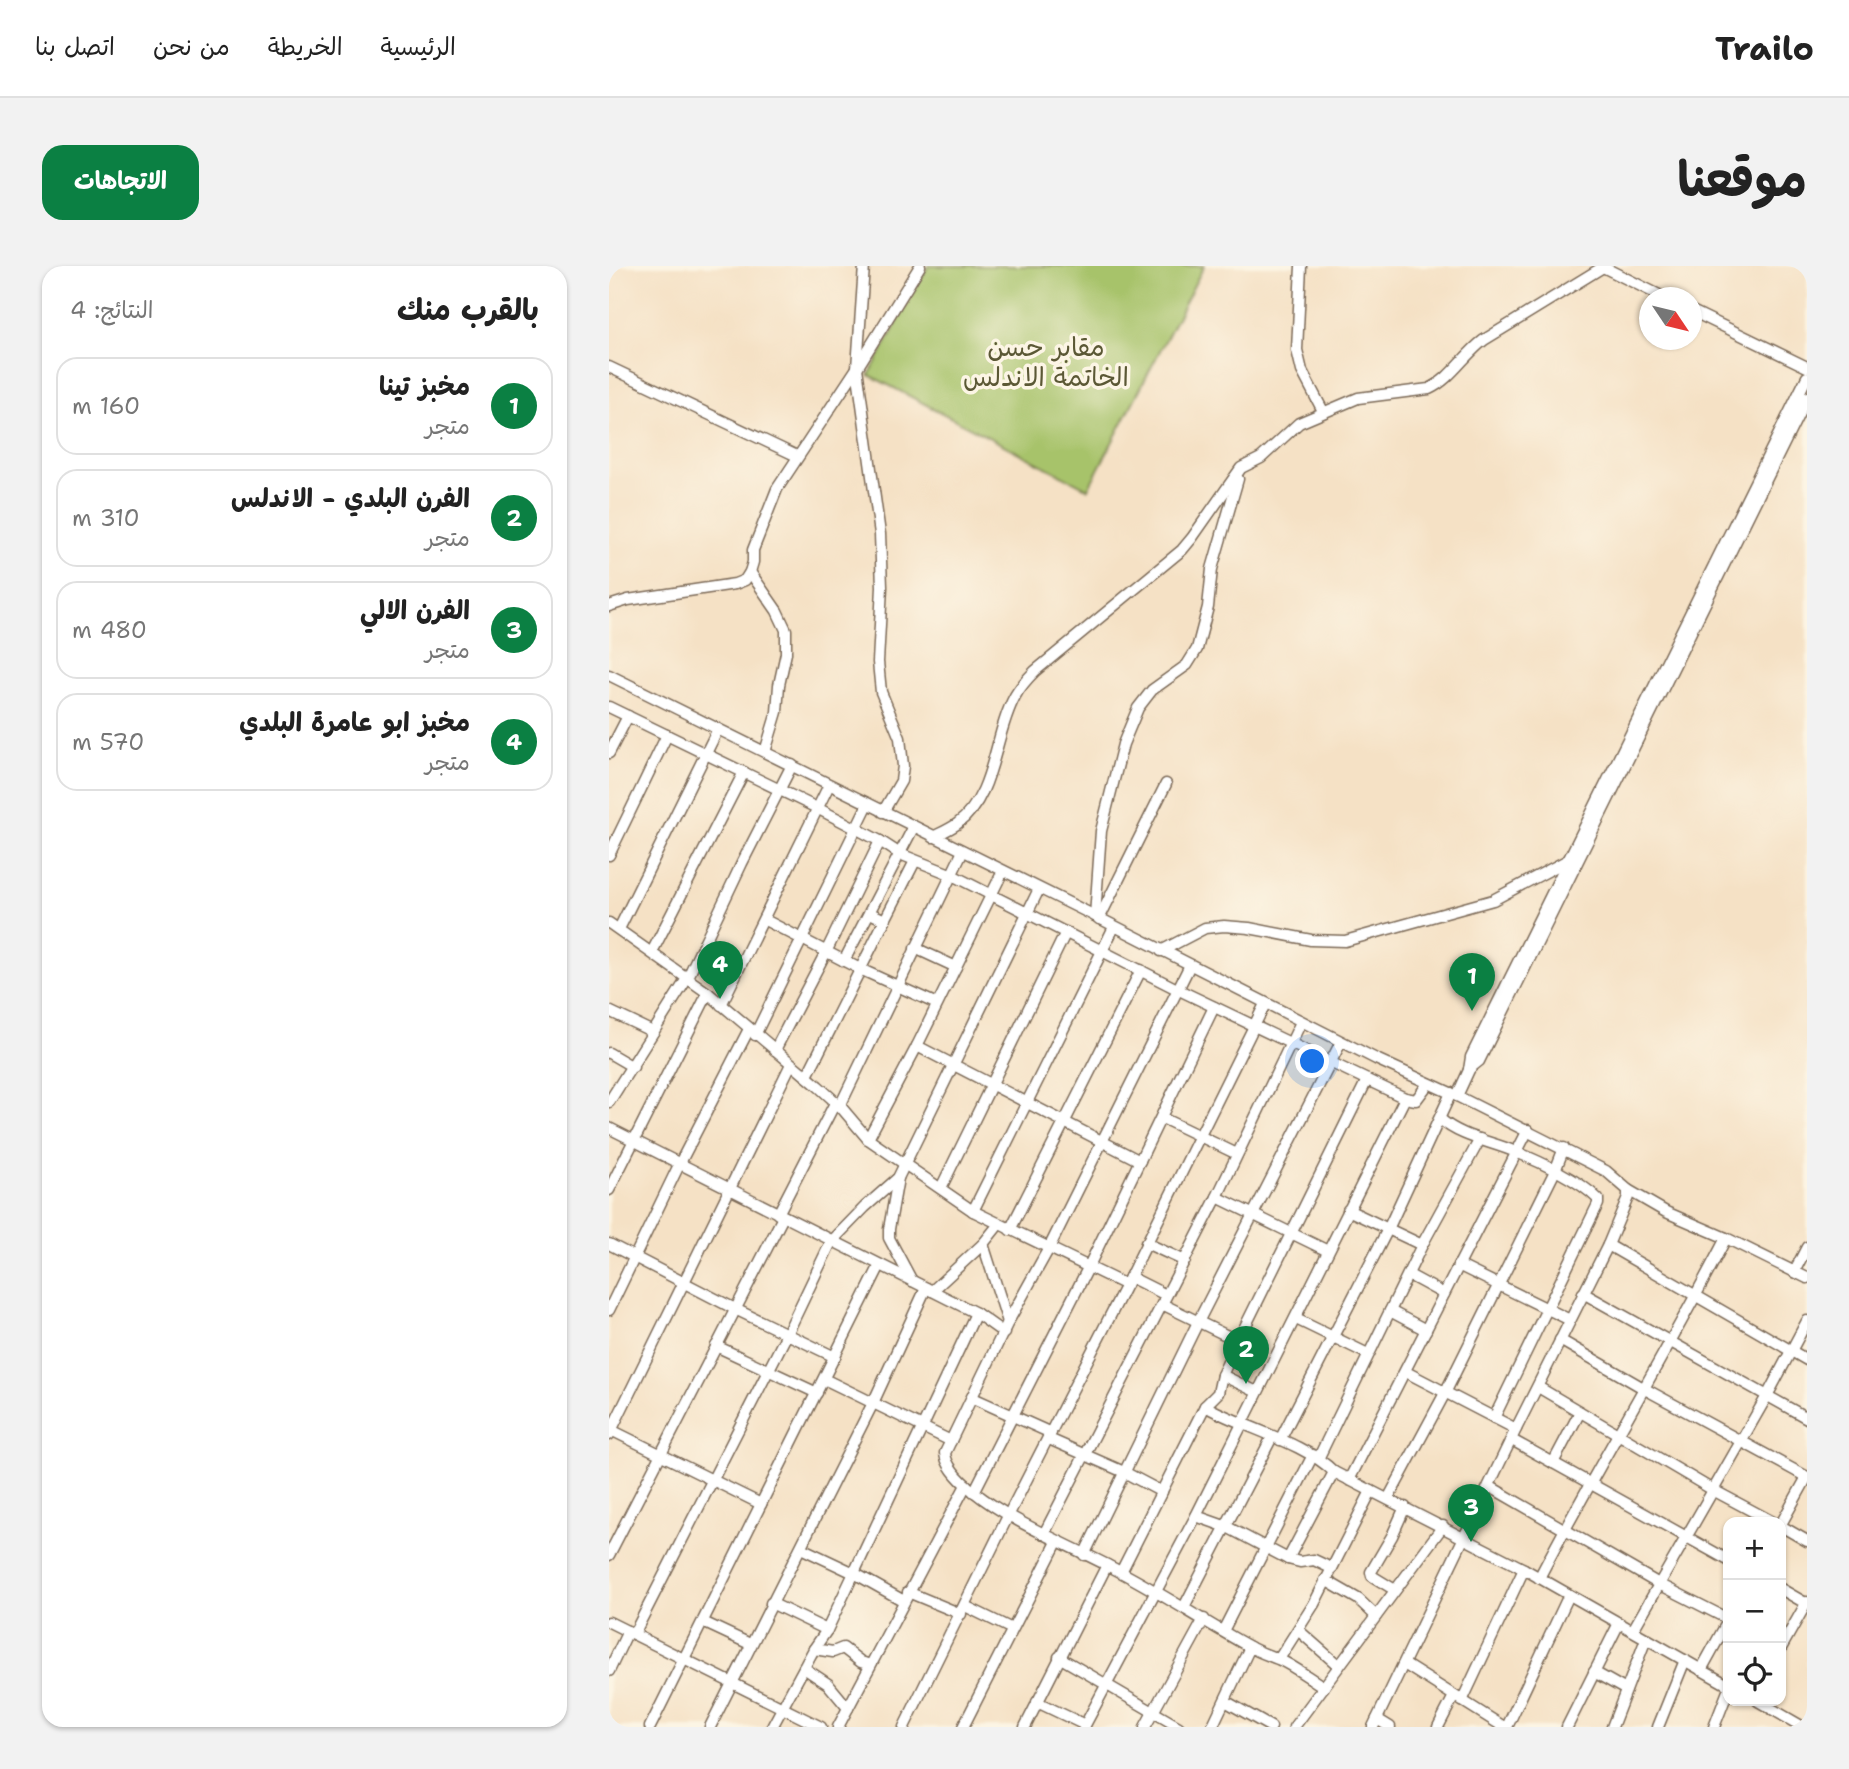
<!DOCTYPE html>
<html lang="ar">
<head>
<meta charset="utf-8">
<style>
	body { margin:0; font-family:"Shantell Sans","Playpen Sans Arabic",sans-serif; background:#f2f2f2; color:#222; direction:rtl }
	.controls { position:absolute; right:21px; bottom:21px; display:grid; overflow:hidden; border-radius:14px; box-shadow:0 2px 5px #0004 }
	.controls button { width:63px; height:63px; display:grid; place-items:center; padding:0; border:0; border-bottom:2px solid #e0e0e0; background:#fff; color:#222; font:35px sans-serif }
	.compass { position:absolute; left:1030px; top:21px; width:63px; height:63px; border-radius:50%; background:#fff; box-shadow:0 2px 5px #0004; rotate:125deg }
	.you { position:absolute; left:704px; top:796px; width:24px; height:24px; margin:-18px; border:5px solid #fff; border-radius:50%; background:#1a73e8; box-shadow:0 0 0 10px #1a73e833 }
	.badge { display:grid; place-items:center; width:46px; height:46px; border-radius:50%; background:#0b8043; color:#fff; font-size:23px; font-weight:700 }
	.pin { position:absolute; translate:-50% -58px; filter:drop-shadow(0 2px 4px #0008) }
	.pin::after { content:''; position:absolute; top:37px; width:24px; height:21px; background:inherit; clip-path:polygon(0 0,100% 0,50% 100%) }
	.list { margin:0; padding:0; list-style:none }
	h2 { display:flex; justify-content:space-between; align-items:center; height:91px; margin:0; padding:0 28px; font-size:30px }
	h2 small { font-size:23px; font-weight:400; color:#767676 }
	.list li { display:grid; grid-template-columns:46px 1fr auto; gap:21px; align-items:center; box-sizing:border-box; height:98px; margin:0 14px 14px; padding:0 14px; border:2px solid #e0e0e0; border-radius:21px }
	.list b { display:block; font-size:26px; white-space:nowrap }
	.list p { margin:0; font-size:23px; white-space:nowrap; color:#767676 }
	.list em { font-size:23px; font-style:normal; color:#767676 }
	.icon { flex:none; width:38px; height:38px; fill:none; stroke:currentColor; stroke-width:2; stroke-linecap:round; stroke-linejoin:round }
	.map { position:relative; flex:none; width:1198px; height:1461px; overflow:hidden; direction:ltr; border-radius:21px }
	header { display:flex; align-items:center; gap:42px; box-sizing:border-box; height:98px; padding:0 35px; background:#fff; border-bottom:2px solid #e0e0e0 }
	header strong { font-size:33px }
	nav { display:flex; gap:38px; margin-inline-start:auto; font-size:24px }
	.intro { display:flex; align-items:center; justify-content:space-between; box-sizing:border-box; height:168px; padding:0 42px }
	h1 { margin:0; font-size:49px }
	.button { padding:18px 32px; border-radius:21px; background:#0b8043; color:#fff; font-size:24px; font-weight:700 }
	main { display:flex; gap:42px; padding:0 42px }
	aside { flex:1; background:#fff; border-radius:21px; box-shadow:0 2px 5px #0004 }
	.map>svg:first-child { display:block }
	.green { fill:#a7c36a; stroke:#717644; stroke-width:2 }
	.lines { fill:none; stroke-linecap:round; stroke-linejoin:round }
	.minor-casing { stroke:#7c6a58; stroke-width:13 }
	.minor { stroke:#fff; stroke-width:10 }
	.labels { text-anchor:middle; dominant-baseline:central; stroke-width:7; stroke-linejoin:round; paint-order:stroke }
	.park-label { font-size:26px; fill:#5b5835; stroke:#fcf5e5 }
</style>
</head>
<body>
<header>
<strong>Trailo</strong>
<nav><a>الرئيسية</a><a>الخريطة</a><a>من نحن</a><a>اتصل بنا</a></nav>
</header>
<div class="intro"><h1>موقعنا</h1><a class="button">الاتجاهات</a></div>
<main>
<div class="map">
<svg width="1198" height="1461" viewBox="0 0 1198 1461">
	<rect width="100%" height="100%" fill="#fcf5e5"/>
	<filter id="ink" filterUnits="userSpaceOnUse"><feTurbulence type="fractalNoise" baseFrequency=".0143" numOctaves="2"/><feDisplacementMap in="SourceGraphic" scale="14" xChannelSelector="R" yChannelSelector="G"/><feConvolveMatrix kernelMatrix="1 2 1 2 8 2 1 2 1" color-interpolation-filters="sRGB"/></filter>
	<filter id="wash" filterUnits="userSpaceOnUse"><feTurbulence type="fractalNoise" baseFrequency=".00686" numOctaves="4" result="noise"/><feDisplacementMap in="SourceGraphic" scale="28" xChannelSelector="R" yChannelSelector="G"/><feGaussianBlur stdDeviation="1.57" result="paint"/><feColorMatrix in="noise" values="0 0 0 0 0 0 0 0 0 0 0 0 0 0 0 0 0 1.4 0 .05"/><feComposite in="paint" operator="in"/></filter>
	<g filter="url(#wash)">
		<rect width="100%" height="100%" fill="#f5e1c5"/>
		<!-- green -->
		<polygon class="green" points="319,0 595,0 479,223 260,109"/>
	</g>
	<g filter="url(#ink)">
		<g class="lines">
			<!-- minor casing -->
			<g class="minor-casing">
				<g id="minor">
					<polyline points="255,0 248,102 271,268 273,321 269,396 272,426 291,472 294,500 292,515 274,546"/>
					<polyline points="692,0 688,84 693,105 714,145"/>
					<polyline points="992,0 1056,32"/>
					<polyline points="1083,45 1198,101"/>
					<polyline points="0,101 188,190"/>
					<polyline points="141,306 168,345 177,364 177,387 170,419 168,446 156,486"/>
					<polyline points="0,340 19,334 126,318 136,314 141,306 144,296 144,284 168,223 248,102 311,0"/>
					<polyline points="0,409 486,650 767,793 848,830"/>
					<polyline points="0,441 208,542 271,575 218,684 166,784"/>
					<polyline points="0,487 19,450"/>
					<path d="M 324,571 C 332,567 341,563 348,558 C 387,529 384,470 406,430 C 411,421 418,413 426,405 L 573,284 L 583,272 L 632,202 L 652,192 L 690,157 L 749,132 L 820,123 C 842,113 855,89 875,74 L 994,1"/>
					<polyline points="271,575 291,588 341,608 570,724 796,832 807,834 819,818"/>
					<polyline points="0,589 58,469"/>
					<polyline points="261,647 276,654 306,595"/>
					<polyline points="486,650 492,565 514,478 529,442 543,424 578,399 588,383 599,341 603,303 629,213"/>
					<polyline points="490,653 557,518"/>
					<polyline points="156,654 251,703 328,738"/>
					<polyline points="0,657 99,727 209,820 231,840 259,873 364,945 517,1019"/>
					<polyline points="10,663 109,463"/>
					<polyline points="306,682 347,701"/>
					<polyline points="552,685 596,662 615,660 640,662 702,674 736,675 884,634 959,594"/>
					<polyline points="43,686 135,506"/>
					<polyline points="235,695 304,562"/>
					<path d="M 581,699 L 440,982 L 399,1056 L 336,1187 C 337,1201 353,1216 364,1225 C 402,1256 456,1277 500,1300 C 548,1324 592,1354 639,1380 C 649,1386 659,1389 669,1393 C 685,1400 700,1412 715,1421"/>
					<polyline points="112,739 220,519"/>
					<polyline points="0,745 44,766"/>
					<polyline points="146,769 259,538"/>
					<polyline points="308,780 531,895"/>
					<polyline points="0,787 24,801"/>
					<polyline points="860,803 870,795 1198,131"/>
					<polyline points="198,810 276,654"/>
					<polyline points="0,836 79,711 133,597 183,499"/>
					<polyline points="231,840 354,585"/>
					<polyline points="553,852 628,888"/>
					<path d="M 831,853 C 853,872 882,875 907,886 C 932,896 970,914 989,933 L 989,938 L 885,1152"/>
					<polyline points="0,862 367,1047 395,1067"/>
					<polyline points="259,873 308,780 394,605"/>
					<polyline points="289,912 280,963 280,972 303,1015"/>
					<polyline points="332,922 457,666"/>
					<polyline points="0,924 99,727"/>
					<polyline points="1019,924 1057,946 1117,972 1198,1012"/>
					<polyline points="608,931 719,985"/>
					<polyline points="739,944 813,979"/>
					<polyline points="364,945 505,661"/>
					<polyline points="169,948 226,837"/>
					<polyline points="401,964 532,704"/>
					<polyline points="537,977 576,995"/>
					<polyline points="0,978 126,1043 226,1091"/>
					<polyline points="374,978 399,1056"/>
					<polyline points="999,979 1198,1094"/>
					<polyline points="849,999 961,1054"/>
					<polyline points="1185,1006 1198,981"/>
					<polyline points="800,1009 835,1028"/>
					<polyline points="521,1011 557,1029"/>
					<polyline points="323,1025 374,978 390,958"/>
					<polyline points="974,1027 1198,1152"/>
					<polyline points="553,1038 629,1075"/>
					<polyline points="0,1044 70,899 140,763"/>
					<polyline points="781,1045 817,1064"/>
					<polyline points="687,1053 759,1088"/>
					<polyline points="951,1074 1036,1123 1198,1211"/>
					<polyline points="107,1080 208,1127"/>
					<polyline points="797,1106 907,1163"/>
					<polyline points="613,1109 648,1126"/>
					<polyline points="215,1113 342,1175"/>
					<polyline points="929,1121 1104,1224 1164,1256"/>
					<polyline points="364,1132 442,1167"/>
					<path d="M 596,1140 C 635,1162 695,1176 725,1206 L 915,1303 L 1119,1419"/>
					<polyline points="0,1163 152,1238"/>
					<polyline points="0,1169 182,798"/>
					<polyline points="440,1173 515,1206 553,1226"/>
					<polyline points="671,1174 780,961 842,827"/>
					<polyline points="903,1174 1119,1294"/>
					<polyline points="710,1191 813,979 871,873"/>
					<polyline points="944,1197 971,1146"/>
					<polyline points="740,1214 919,864"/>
					<polyline points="880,1220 1050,1318 1119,1353"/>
					<polyline points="365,1226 479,1002 605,741"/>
					<polyline points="779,1233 836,1127 946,905 955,882"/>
					<polyline points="587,1250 618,1261 679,1293 691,1296 705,1294 722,1302"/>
					<polyline points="1172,1258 1198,1211"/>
					<polyline points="1172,1260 1198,1275"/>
					<polyline points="435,1268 608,931 692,756"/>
					<polyline points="192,1282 245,1307 367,1047"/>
					<polyline points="0,1289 174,951"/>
					<polyline points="475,1289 589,1056 732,776"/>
					<polyline points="679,1293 725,1206"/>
					<polyline points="512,1306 596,1140 609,1127 613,1109 629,1075 758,814"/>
					<path d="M 930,1312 C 990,1197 1058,1087 1117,972"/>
					<polyline points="716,1314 749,1333 767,1350"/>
					<polyline points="1172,1323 1198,1338"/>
					<polyline points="786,1324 763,1310 762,1306 783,1270 796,1241"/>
					<polyline points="299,1326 352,1348"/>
					<polyline points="162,1337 218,1364"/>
					<polyline points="356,1340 403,1363"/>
					<polyline points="575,1341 663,1171"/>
					<polyline points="0,1356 212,1461"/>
					<polyline points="94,1356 141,1378"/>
					<polyline points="689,1364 730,1400"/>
					<polyline points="1024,1364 1158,1130 1198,1055"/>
					<polyline points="614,1365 704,1189"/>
					<polyline points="25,1368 178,1068 222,976 256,941 289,912 430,623"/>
					<polyline points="1172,1382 1198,1336"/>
					<polyline points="205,1383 224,1386 234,1382 252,1396 261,1399"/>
					<polyline points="450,1391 570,1461"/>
					<polyline points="670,1393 705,1338 762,1225"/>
					<polyline points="795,1398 895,1461"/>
					<polyline points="195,1402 219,1418 239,1442"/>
					<polyline points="1092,1404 1119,1355"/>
					<polyline points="0,1405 19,1365"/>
					<polyline points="985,1406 1017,1424"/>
					<polyline points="616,1435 662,1461"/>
					<polyline points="853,1435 915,1303"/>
					<polyline points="1149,1435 1194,1461"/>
					<polyline points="428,1436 476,1459"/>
					<polyline points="768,1453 781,1461"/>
					<polyline points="41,1461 271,999"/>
					<polyline points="101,1461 264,1137 317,1022"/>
					<polyline points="163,1461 205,1383 218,1364 245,1307 295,1335"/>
					<polyline points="229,1461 357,1219"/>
					<polyline points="295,1461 400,1248 521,1011 656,738"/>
					<polyline points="354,1461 448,1276"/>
					<polyline points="416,1461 498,1299"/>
					<polyline points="475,1461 587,1250 796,832"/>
					<polyline points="536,1461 595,1353"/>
					<polyline points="603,1461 641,1381"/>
					<polyline points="685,1461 834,1260"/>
					<polyline points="764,1461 907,1163 999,979 1019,931 1019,924 997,905 848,830 860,804 862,791 1198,111"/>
					<polyline points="829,1461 845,1430"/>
					<polyline points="898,1461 960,1329"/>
					<polyline points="958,1461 1010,1357"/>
					<polyline points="1003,1461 1037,1373"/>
					<polyline points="1049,1461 1076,1394"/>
					<polyline points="1105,1461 1119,1425"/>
				</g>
			</g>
			<!-- minor -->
			<use href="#minor" class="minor"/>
		</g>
	</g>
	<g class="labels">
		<!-- park labels -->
		<g class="park-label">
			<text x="437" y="80">مقابر حسن<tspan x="437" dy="30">الخاتمة الاندلس</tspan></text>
		</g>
	</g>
</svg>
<div class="controls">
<button>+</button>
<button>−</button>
<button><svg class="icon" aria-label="locate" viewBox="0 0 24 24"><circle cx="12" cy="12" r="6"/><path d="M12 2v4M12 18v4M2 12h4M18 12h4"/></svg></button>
</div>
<svg class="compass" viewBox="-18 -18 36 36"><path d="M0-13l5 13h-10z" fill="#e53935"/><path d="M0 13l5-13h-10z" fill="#767676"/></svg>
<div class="you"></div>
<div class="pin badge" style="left:863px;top:745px">1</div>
<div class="pin badge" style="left:637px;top:1118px">2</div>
<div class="pin badge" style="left:862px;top:1276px">3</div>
<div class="pin badge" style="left:111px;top:733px">4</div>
</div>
<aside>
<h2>بالقرب منك<small>النتائج: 4</small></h2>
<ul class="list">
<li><span class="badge">1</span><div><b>مخبز تينا</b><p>متجر</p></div><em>160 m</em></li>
<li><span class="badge">2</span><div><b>الفرن البلدي - الاندلس</b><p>متجر</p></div><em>310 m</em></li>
<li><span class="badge">3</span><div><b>الفرن الالي</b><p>متجر</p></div><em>480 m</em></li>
<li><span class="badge">4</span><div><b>مخبز ابو عامرة البلدي</b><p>متجر</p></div><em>570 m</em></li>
</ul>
</aside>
</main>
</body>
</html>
